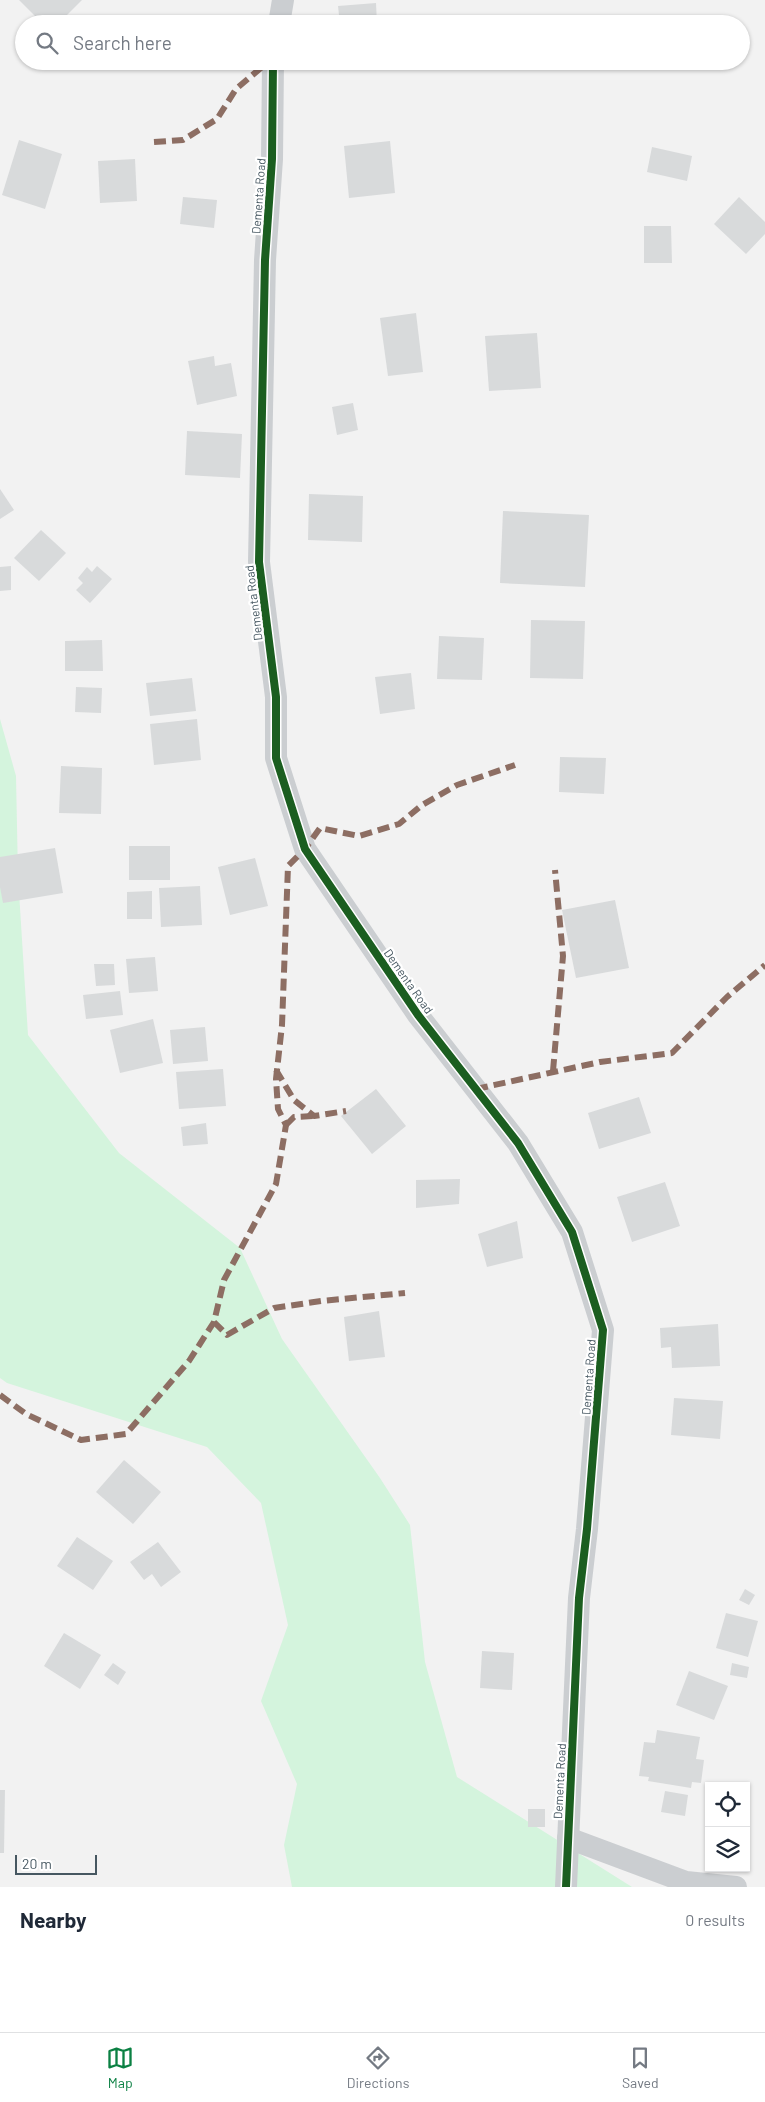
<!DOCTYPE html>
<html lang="en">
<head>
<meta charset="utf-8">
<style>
	body { margin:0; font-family:Barlow,sans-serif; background:#f2f2f3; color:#1f2937 }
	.controls { position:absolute; right:15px; bottom:15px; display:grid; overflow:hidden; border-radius:0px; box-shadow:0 1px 4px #0004 }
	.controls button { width:45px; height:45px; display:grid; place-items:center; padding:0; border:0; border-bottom:1px solid #e0e1e3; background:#fff; color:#1f2937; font:25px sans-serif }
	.scale { position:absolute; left:15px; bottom:12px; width:82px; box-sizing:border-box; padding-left:5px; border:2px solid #465761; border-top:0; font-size:14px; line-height:18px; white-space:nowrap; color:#465761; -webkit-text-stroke:4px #fff; paint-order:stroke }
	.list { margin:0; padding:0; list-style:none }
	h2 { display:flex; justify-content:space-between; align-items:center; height:65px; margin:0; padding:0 20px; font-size:21px }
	h2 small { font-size:16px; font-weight:400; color:#747a83 }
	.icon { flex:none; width:28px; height:28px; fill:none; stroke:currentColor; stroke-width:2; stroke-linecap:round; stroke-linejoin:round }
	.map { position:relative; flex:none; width:765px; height:1887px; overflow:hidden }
	.search { position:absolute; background:#fff; box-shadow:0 1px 4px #0004; left:15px; right:15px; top:15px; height:55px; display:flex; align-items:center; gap:12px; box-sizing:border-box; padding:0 18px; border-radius:28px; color:#747a83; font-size:19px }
	.sheet { height:145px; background:#fff }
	nav { display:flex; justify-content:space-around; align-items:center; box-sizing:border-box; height:70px; border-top:1px solid #e0e1e3; background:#fff; font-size:14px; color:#747a83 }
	nav a { display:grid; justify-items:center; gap:2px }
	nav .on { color:#0b8043 }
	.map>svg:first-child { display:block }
	.green { fill:#d4f4dd }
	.building { fill:#d8dadb }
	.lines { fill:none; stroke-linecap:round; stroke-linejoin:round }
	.minor { stroke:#cbced1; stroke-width:22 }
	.quiet { stroke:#8d6e63; stroke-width:6; stroke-dasharray:12 6; stroke-linecap:butt }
	.cycleway-casing { stroke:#fff; stroke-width:11 }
	.cycleway { stroke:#1b5e20; stroke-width:8 }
	.labels { text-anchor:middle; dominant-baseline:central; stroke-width:4.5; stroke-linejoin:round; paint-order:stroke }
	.street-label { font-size:12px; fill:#465761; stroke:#fff }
</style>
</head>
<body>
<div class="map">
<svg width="765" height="1887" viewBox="0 0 765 1887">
	<rect width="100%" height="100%" fill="#f2f2f2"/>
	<!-- green -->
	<polygon class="green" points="0,719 16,776 18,876 28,1035 119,1153 240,1248 282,1339 380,1478 410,1525 425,1662 457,1777 632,1887 292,1887 284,1845 297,1784 261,1701 288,1625 261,1503 207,1447 7,1383 0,1378"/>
	<!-- building -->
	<g class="building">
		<polygon points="19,0 82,0 58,24 43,24"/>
		<polygon points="376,3 377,24 340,24 338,6"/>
		<polygon points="19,140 62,154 45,209 2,195"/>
		<polygon points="390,141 395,193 349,198 344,146"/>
		<polygon points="652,147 692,156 687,181 647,172"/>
		<polygon points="135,159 137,201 100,203 98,161"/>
		<polygon points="183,197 217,200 214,228 180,224"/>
		<polygon points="739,197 765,222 765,234 746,254 714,224"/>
		<polygon points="644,226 671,226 672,263 644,263"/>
		<polygon points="416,313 423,372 388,376 380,318"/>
		<polygon points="537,333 541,388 489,391 485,336"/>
		<polygon points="214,356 215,366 231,363 237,396 197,405 188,361"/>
		<polygon points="353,403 358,430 337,435 332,407"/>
		<polygon points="187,431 242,434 240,478 185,475"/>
		<polygon points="0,489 14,510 0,519"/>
		<polygon points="309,494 363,496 362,542 308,540"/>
		<polygon points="503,511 589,515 585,587 500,583"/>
		<polygon points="41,530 66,553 39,581 14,558"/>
		<polygon points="11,566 11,590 0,591 0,567"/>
		<polygon points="97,566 112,579 90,603 76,590 83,583 78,578 87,567 92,572"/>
		<polygon points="531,620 585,621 583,679 530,678"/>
		<polygon points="439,636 484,638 482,680 437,679"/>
		<polygon points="102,640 103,671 65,671 65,641"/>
		<polygon points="411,673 415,709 380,714 375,677"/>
		<polygon points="192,678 196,711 150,716 146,683"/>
		<polygon points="76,687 102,688 101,713 75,712"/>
		<polygon points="197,719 201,760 154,765 150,724"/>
		<polygon points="560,757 606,758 604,794 559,792"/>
		<polygon points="61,766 102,768 101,814 59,813"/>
		<rect x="129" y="846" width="41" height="34"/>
		<polygon points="55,848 63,893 3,903 0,887 0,857"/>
		<polygon points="255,858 268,906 230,915 218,867"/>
		<polygon points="200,886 202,925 161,927 159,888"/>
		<polygon points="152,891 152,919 127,919 127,892"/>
		<polygon points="615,900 629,968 576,978 562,910"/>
		<polygon points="155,957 158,991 129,993 126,959"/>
		<polygon points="94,964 114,964 115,985 96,986"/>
		<polygon points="120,991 123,1015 86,1019 83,995"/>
		<polygon points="153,1019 163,1063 120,1073 110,1030"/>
		<polygon points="205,1027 208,1061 173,1064 170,1030"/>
		<polygon points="223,1069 226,1106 179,1109 176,1072"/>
		<polygon points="376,1089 406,1126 372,1154 341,1116"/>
		<polygon points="639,1097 651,1133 599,1149 588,1113"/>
		<polygon points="206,1123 208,1144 183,1146 181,1127"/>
		<polygon points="460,1179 459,1204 416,1208 416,1180"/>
		<polygon points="665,1182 680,1226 632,1242 617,1197"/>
		<polygon points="517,1221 523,1258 487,1267 478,1234"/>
		<polygon points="379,1311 385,1357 349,1361 344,1317"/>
		<polygon points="718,1324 720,1366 672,1368 671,1347 661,1348 660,1328"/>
		<polygon points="674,1398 723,1401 720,1439 671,1435"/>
		<polygon points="124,1460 161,1492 133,1524 96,1492"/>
		<polygon points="77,1537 113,1561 93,1590 57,1566"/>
		<polygon points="158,1542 181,1572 161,1587 152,1574 144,1580 130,1562"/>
		<polygon points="745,1589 755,1595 749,1605 739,1600"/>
		<polygon points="726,1613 758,1621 748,1657 716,1648"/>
		<polygon points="64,1633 101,1655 80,1689 44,1666"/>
		<polygon points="482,1651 514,1653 512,1690 480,1688"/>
		<polygon points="113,1663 126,1672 118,1685 104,1675"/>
		<polygon points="732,1663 749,1667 747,1678 730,1675"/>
		<polygon points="689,1671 728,1686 714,1720 676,1705"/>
		<polygon points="657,1730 700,1737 696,1759 704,1760 701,1783 692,1782 691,1788 648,1781 649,1777 639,1776 644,1742 655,1743"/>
		<polygon points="0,1790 5,1790 4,1853 0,1853"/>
		<polygon points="665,1791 688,1795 685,1816 661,1812"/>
		<rect x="528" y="1809" width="17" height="18"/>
	</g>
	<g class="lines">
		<!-- minor -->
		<g class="minor">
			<polyline points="279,24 283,0"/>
			<polyline points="273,61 272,159 265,260 259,562 276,697 276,758 305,849 418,1015 518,1143 572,1232 603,1330 587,1529 579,1598 566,1887"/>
			<polyline points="568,1838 686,1882 736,1887"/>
		</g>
		<!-- quiet -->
		<g class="quiet">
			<polyline points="154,142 183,140 217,119 236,89 269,61"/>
			<polyline points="276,1070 294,1100 314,1116 346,1111"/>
			<polyline points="553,1071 563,956 555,870"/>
			<polyline points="476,1089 600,1062 672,1053 727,997 765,965"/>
			<polyline points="286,1125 294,1117 314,1116"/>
			<polyline points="214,1322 227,1335 274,1308 321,1301 405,1293"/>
			<polyline points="0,1395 26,1414 81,1440 126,1434 189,1361 214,1322 224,1280 276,1184 286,1125 278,1109 276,1079 282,1025 288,866 305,849 320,828 359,836 399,824 422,805 457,785 515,765"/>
		</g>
		<!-- cycleway casing -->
		<g class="cycleway-casing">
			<polyline id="cycleway" points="273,61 272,159 265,260 259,562 276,697 276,758 305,849 418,1015 518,1143 572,1232 603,1330 587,1529 579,1598 566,1887"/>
		</g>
		<!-- cycleway -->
		<use href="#cycleway" class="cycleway"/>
	</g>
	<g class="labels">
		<!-- street labels -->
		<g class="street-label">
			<text transform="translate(258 196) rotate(-86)">Dementa Road</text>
			<text transform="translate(253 603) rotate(-97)">Dementa Road</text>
			<text transform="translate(409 981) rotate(55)">Dementa Road</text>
			<text transform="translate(588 1377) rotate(-86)">Dementa Road</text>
			<text transform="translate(559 1781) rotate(-87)">Dementa Road</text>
		</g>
	</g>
</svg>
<div class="controls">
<button><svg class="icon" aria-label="locate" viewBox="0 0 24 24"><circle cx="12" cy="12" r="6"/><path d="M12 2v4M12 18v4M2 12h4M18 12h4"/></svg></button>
<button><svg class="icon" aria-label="layers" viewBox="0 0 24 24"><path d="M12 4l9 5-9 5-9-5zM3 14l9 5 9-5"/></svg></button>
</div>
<div class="scale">20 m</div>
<div class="search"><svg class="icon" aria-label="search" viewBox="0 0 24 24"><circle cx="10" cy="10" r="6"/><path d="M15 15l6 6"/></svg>Search here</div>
</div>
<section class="sheet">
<h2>Nearby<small>0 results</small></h2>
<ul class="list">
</ul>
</section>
<nav>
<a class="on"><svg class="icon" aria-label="map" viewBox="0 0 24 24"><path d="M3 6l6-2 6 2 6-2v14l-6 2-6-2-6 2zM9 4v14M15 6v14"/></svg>Map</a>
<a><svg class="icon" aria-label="directions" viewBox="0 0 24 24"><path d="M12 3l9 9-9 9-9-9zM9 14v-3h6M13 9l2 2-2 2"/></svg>Directions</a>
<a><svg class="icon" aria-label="saved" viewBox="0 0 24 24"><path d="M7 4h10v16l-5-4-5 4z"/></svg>Saved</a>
</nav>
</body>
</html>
